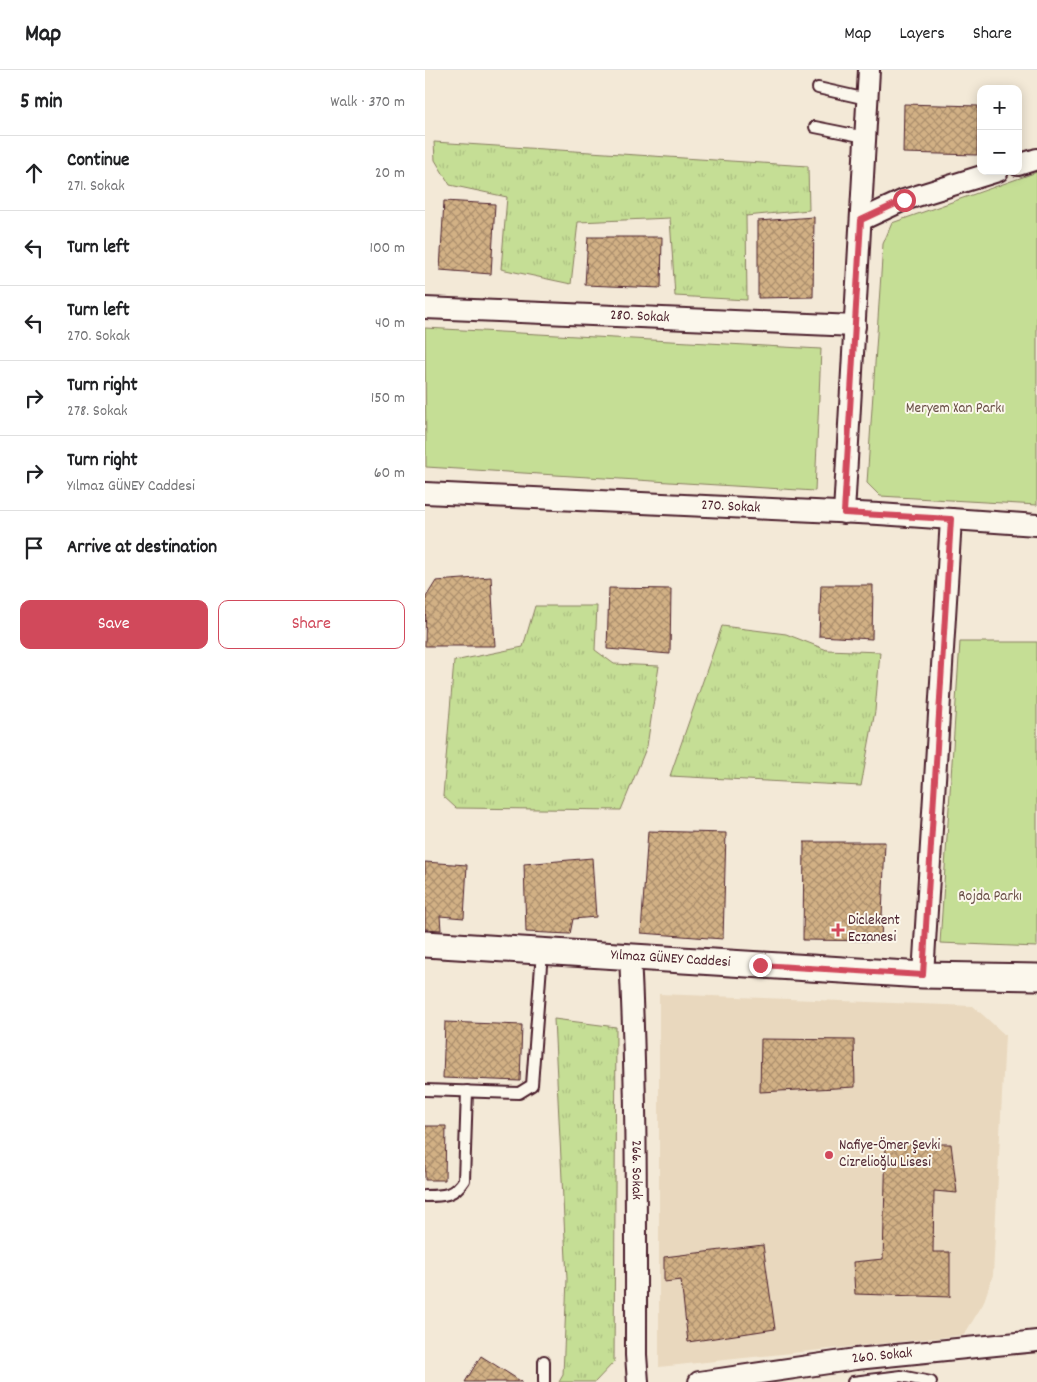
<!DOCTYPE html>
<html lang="en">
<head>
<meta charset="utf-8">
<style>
	body { margin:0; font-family:Dekko,sans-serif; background:#f2f2f2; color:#202124 }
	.controls { position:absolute; right:15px; top:15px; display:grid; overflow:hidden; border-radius:10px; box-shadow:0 2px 12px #0003 }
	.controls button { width:45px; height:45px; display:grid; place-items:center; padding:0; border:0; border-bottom:1px solid #e0e0e0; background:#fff; color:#202124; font:25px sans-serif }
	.stop { position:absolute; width:15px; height:15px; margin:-11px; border:4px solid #d1495b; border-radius:50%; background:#fff }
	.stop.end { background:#d1495b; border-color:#fff; box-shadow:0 1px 5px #0008 }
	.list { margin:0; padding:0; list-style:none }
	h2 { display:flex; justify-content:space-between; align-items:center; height:65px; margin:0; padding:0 20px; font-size:21px }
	h2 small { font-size:16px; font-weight:400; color:#757577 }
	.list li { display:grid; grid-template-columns:32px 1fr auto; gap:15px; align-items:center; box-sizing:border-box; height:75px; padding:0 20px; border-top:1px solid #e0e0e0 }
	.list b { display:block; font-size:19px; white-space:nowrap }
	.list p { margin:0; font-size:16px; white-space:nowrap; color:#757577 }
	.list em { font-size:16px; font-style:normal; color:#757577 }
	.actions { display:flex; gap:10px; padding:15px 20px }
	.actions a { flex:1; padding:11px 0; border:1px solid #d1495b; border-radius:10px; text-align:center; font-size:18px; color:#d1495b }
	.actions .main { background:#d1495b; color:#fff }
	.icon { flex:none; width:28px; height:28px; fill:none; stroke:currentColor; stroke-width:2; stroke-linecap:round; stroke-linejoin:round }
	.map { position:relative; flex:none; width:612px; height:1312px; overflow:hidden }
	header { display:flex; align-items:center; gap:30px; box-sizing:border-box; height:70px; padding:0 25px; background:#fff; border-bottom:1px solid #e0e0e0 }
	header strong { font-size:24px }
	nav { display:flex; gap:28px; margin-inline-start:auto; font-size:18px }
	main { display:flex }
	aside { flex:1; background:#fff }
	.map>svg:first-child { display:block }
	.built { fill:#e9d8be }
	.grass { fill:url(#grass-tufts); stroke:#887e60 }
	.park { fill:#c5de95; stroke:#887e60 }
	.building { fill:url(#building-cross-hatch); stroke:#4a1f2b }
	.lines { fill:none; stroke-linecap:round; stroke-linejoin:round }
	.service-casing { stroke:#4a1f2b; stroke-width:14 }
	.minor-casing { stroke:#4a1f2b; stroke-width:24 }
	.tertiary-casing { stroke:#4a1f2b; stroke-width:29 }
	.service { stroke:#fbf7ec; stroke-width:10 }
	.minor { stroke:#fbf7ec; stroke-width:20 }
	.tertiary { stroke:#fbf7ec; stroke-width:25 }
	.route { stroke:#d1495b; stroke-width:6 }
	.poi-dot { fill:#d1495b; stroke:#fbf7ec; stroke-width:2 }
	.labels { text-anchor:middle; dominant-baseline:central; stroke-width:4; stroke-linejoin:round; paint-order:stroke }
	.street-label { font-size:15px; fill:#4a1f2b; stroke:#fbf7ec }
	.park-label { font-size:15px; fill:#694f46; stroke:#fbf7ec }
	.poi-label { font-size:15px; fill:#4a1f2b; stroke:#fbf7ec; text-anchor:start }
</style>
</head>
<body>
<header>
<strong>Map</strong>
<nav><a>Map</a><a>Layers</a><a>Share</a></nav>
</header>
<main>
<aside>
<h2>5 min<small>Walk · 370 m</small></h2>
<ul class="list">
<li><svg class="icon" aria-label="ahead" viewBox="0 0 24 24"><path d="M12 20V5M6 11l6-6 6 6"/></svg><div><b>Continue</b><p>271. Sokak</p></div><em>20 m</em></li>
<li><svg class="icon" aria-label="left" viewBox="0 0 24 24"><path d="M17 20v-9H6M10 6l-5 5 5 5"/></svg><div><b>Turn left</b></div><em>100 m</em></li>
<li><svg class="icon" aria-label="left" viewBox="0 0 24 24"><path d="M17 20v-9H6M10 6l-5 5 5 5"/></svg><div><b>Turn left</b><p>270. Sokak</p></div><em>40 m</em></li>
<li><svg class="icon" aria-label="right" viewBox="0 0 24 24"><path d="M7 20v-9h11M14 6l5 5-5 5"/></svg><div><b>Turn right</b><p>278. Sokak</p></div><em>150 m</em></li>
<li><svg class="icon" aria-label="right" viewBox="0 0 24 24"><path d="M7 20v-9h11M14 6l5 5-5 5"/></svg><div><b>Turn right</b><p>Yılmaz GÜNEY Caddesi</p></div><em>60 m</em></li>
<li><svg class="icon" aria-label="arrive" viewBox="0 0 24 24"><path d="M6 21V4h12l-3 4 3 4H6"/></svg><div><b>Arrive at destination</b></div></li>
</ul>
<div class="actions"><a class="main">Save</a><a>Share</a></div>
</aside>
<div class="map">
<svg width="612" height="1312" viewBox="0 0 612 1312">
	<defs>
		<pattern id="grass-tufts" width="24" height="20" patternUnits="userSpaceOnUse" patternTransform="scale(1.25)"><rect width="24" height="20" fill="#c5de95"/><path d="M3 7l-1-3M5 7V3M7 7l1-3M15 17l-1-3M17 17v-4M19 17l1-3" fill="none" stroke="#abbe81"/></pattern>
		<pattern id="building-cross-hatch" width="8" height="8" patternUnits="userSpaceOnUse" patternTransform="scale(1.25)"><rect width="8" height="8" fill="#d2b185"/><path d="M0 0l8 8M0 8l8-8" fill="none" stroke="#ac8f6d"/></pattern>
	</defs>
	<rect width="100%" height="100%" fill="#f3e9d7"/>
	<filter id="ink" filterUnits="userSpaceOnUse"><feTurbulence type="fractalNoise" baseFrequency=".02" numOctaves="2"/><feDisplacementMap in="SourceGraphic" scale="10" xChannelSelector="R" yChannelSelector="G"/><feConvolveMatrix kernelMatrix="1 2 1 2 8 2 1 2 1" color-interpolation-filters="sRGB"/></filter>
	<g filter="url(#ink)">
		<!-- built -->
		<polygon class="built" points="234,924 548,936 580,965 568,1205 558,1234 539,1265 234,1297"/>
		<!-- grass -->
		<g class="grass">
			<polygon points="9,72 383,96 384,140 321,146 322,230 250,226 245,148 153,152 146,214 76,199 82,127 25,115 10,90"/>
			<polygon points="110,536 172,536 170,580 189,594 234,596 222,676 196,740 31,738 18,726 29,591 98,577"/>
			<polygon points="297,556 361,564 402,580 455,582 450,641 436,716 245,706"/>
			<polygon points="129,949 191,957 189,1292 170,1312 134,1312 138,1305 142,1209"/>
		</g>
		<!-- park -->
		<g class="park">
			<polygon points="612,102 612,435 455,426 442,413 458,174 467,153"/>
			<polygon points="0,258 396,279 390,421 1,397"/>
			<polygon points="535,572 612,572 612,877 515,873"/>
		</g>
		<!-- building -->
		<g class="building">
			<polygon points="479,34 553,36 552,85 478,83"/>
			<polygon points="19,131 70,134 66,204 15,200"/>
			<polygon points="389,147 388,227 333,228 333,151"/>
			<polygon points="163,167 237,167 236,218 160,215"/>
			<polygon points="66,507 70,576 0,576 1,527 11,511"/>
			<polygon points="396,515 448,515 447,569 394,566"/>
			<polygon points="184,518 246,519 245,584 182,579"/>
			<polygon points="223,761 301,763 298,869 216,863"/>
			<polygon points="379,772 460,772 456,871 378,870"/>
			<polygon points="167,788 171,847 148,849 145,864 101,862 99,794"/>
			<polygon points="0,792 42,795 39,848 15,846 16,860 0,859"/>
			<polygon points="20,952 97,955 95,1011 18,1008"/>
			<polygon points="336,969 429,970 430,1017 335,1022"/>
			<polygon points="0,1056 21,1056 20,1110 0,1110"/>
			<polygon points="461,1074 526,1074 532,1123 509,1121 508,1182 525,1182 525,1227 430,1224 428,1192 458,1189"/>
			<polygon points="338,1175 350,1259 263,1272 256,1210 239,1212 239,1187"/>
			<polygon points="56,1286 97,1312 40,1312"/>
		</g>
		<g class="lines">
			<!-- service casing -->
			<g class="service-casing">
				<g id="service">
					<polyline points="393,18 442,29"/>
					<polyline points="390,57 440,67"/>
					<polyline points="0,1020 94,1023 107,1015 117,882"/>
					<path d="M 0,1126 C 18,1126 29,1126 39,1110 L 42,1021"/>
					<polyline points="119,1291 119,1312"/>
					<polyline points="428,1312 476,1306 506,1312"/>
				</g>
			</g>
			<!-- minor casing -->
			<g class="minor-casing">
				<g id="minor">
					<polyline points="593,95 612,89"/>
					<polyline points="436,150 479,130 573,101"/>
					<path id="s1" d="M 0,238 L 430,256"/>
					<path id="s2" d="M 0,423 L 454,444 L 612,455"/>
					<polyline points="419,443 444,0"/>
					<path id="s3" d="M 205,886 C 212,1019 211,1152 211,1285 L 213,1312"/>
					<polyline points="498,905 526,449"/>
					<path id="s4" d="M 274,1312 L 431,1289 L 612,1271"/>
				</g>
			</g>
			<!-- tertiary casing -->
			<g class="tertiary-casing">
				<g id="tertiary">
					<path id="s5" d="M 0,874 L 498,905 L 612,907"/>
				</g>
			</g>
			<!-- service -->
			<use href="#service" class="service"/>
			<!-- minor -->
			<use href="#minor" class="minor"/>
			<!-- tertiary -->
			<use href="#tertiary" class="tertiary"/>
		</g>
	</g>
	<g class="lines" filter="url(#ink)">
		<!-- route -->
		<polyline class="route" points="335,895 498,905 526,449 419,443 436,150 479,130"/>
	</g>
	<!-- markers -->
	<g class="poi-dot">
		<path d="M410.5 852.5h5v5h5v5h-5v5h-5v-5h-5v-5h5z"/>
		<circle cx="404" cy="1085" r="5"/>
	</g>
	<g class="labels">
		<!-- street labels -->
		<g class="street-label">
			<text stroke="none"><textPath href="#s1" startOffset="215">280. Sokak</textPath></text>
			<text stroke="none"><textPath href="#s2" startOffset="306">270. Sokak</textPath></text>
			<text stroke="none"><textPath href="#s5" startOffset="246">Yılmaz GÜNEY Caddesi</textPath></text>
			<text stroke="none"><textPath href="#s3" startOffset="214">266. Sokak</textPath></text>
			<text stroke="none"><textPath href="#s4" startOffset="185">260. Sokak</textPath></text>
		</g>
		<!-- park labels -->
		<g class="park-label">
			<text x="530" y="339">Meryem Xan Parkı</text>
			<text x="565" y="827">Rojda Parkı</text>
		</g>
		<!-- poi labels -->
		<g class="poi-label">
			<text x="423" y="851">Diclekent<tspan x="423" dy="17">Eczanesi</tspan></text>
			<text x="414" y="1076">Nafiye-Ömer Şevki<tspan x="414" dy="17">Cizrelioğlu Lisesi</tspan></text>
		</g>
	</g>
</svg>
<div class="controls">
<button>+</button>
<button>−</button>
</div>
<div class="stop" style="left:479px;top:130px"></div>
<div class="stop end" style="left:335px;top:895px"></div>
</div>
</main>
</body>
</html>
